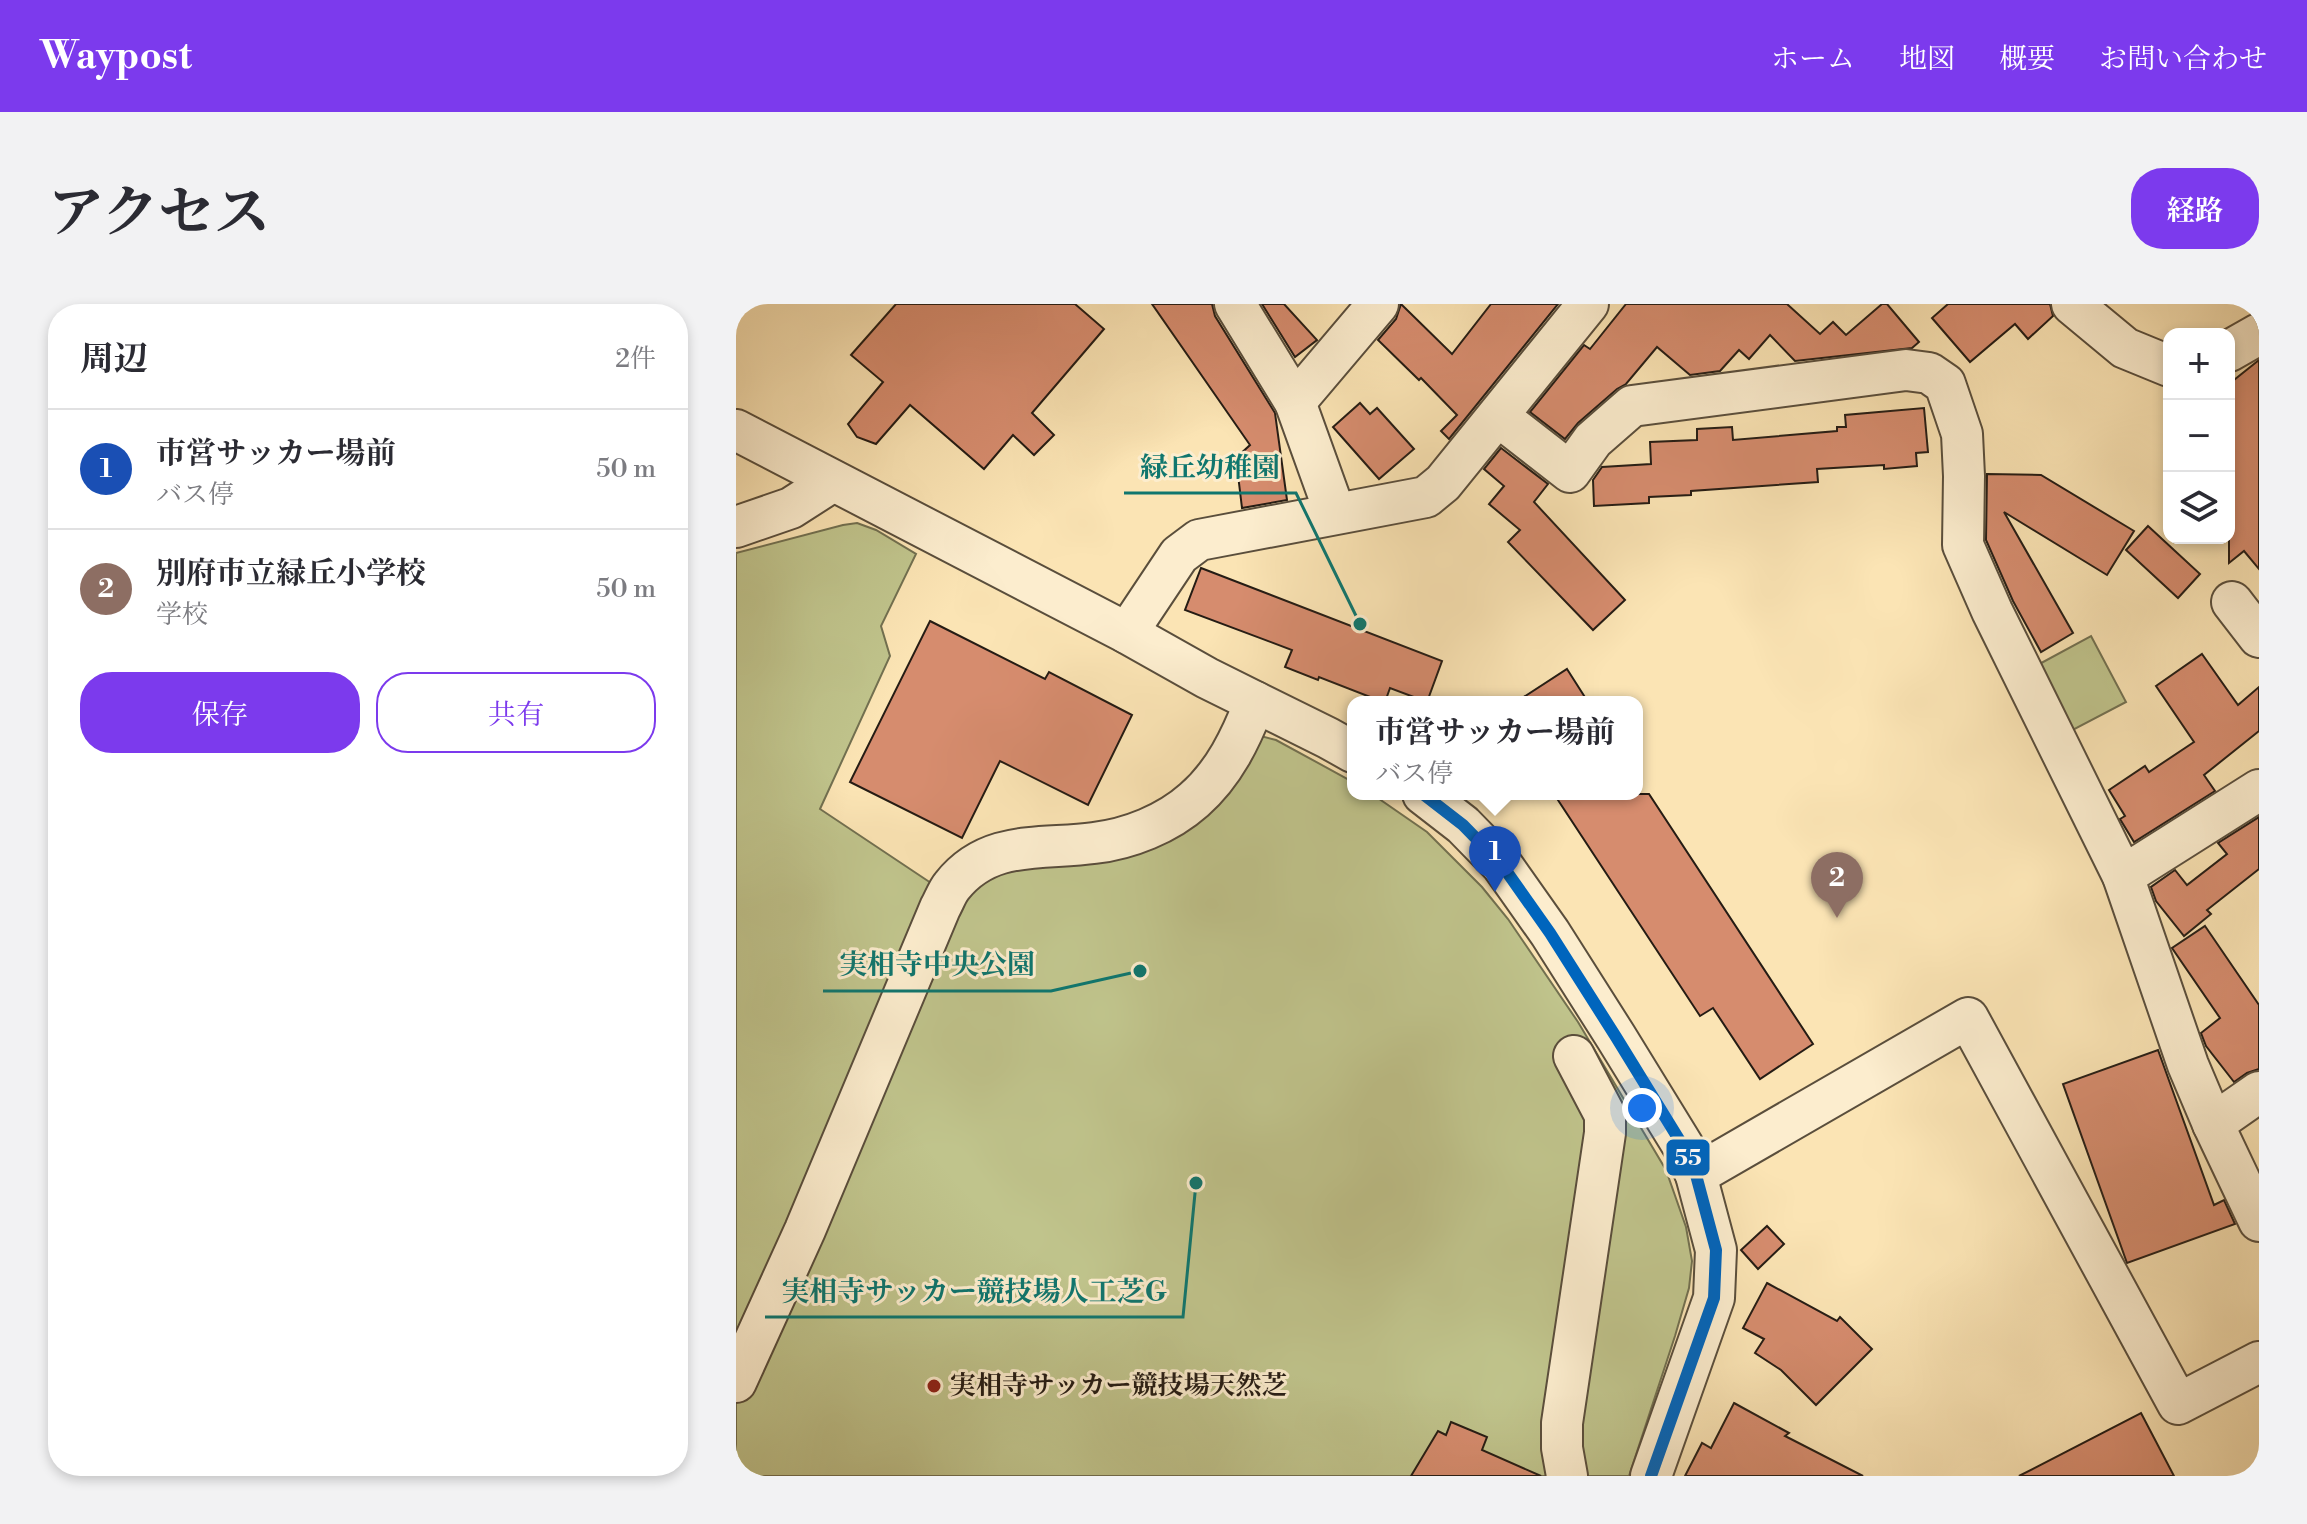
<!DOCTYPE html>
<html lang="ja">
<head>
<meta charset="utf-8">
<style>
	body { margin:0; font-family:"Libre Bodoni","Noto Serif JP",serif; background:#f2f2f3; color:#2b2b33 }
	.controls { position:absolute; right:24px; top:24px; display:grid; overflow:hidden; border-radius:16px; box-shadow:0 4px 12px #0003 }
	.controls button { width:72px; height:72px; display:grid; place-items:center; padding:0; border:0; border-bottom:2px solid #e1e1e2; background:#fff; color:#2b2b33; font:40px sans-serif }
	.you { position:absolute; left:906px; top:804px; width:28px; height:28px; margin:-20px; border:6px solid #fff; border-radius:50%; background:#1a73e8; box-shadow:0 0 0 12px #1a73e833 }
	.badge { display:grid; place-items:center; width:52px; height:52px; border-radius:50%; background:#7c3aed; color:#fff; font-size:26px; font-weight:700 }
	.pin { position:absolute; translate:-50% -66px; filter:drop-shadow(0 2px 4px #0008) }
	.pin::after { content:''; position:absolute; top:42px; width:28px; height:24px; background:inherit; clip-path:polygon(0 0,100% 0,50% 100%) }
	.popup { position:absolute; left:611px; top:392px; width:296px; height:104px; box-sizing:border-box; display:grid; place-content:center; border-radius:16px; background:#fff; filter:drop-shadow(0 2px 6px #0005); font-size:26px; white-space:nowrap; color:#7c7c81 }
	.popup b { font-size:30px; color:#2b2b33 }
	.popup::after { content:''; position:absolute; left:50%; top:100%; margin-left:-16px; border:16px solid transparent; border-top-color:#fff }
	.list { margin:0; padding:0; list-style:none }
	h2 { display:flex; justify-content:space-between; align-items:center; height:104px; margin:0; padding:0 32px; font-size:34px }
	h2 small { font-size:26px; font-weight:400; color:#7c7c81 }
	.list li { display:grid; grid-template-columns:52px 1fr auto; gap:24px; align-items:center; box-sizing:border-box; height:120px; padding:0 32px; border-top:2px solid #e1e1e2 }
	.list b { display:block; font-size:30px; white-space:nowrap }
	.list p { margin:0; font-size:26px; white-space:nowrap; color:#7c7c81 }
	.list em { font-size:26px; font-style:normal; color:#7c7c81 }
	.actions { display:flex; gap:16px; padding:24px 32px }
	.actions a { flex:1; padding:18px 0; border:2px solid #7c3aed; border-radius:32px; text-align:center; font-size:28px; color:#7c3aed }
	.actions .main { background:#7c3aed; color:#fff }
	.icon { flex:none; width:44px; height:44px; fill:none; stroke:currentColor; stroke-width:2; stroke-linecap:round; stroke-linejoin:round }
	.map { position:relative; flex:none; width:1523px; height:1172px; overflow:hidden; border-radius:32px }
	header { display:flex; align-items:center; gap:48px; box-sizing:border-box; height:112px; padding:0 40px; background:#7c3aed; color:#fff }
	header strong { font-size:38px }
	nav { display:flex; gap:44px; margin-inline-start:auto; font-size:28px }
	.intro { display:flex; align-items:center; justify-content:space-between; box-sizing:border-box; height:192px; padding:0 48px }
	h1 { margin:0; font-size:56px }
	.button { padding:20px 36px; border-radius:32px; background:#7c3aed; color:#fff; font-size:28px; font-weight:700 }
	main { display:flex; gap:48px; padding:0 48px }
	aside { flex:1; background:#fff; border-radius:32px; box-shadow:0 4px 12px #0003 }
	.map>svg:first-child { display:block }
	.green { fill:#c0c48c; stroke:#727050; stroke-width:2 }
	.building { fill:#d68c6e; stroke:#251c14; stroke-width:2 }
	.lines { fill:none; stroke-linecap:round; stroke-linejoin:round }
	.minor-casing { stroke:#5a4e3c; stroke-width:44 }
	.minor { stroke:#fcedce; stroke-width:40 }
	.bus-1-casing { stroke:#fcedce; stroke-width:18 }
	.bus-1 { stroke:#0065bd; stroke-width:12 }
	.poi-dot { fill:#8f2418; stroke:#fcedce; stroke-width:3 }
	.labels { text-anchor:middle; dominant-baseline:central; stroke-width:6; stroke-linejoin:round; paint-order:stroke }
	.poi-label { font-size:26px; font-weight:bold; fill:#251c14; stroke:#fcedce; text-anchor:start }
	.leader { fill:none; stroke:#0f766e; stroke-width:3 }
	.callout-dot { fill:#0f766e; stroke:#fcedce; stroke-width:3 }
	.callout-label { font-size:28px; text-anchor:middle; font-weight:bold; fill:#0f766e; stroke:#fcedce; stroke-width:6; stroke-linejoin:round; paint-order:stroke }
	.line-badge { stroke:#fcedce; stroke-width:3 }
	.badge-label { font-size:22px; text-anchor:middle; font-weight:bold; fill:#fff }
</style>
</head>
<body>
<header>
<strong>Waypost</strong>
<nav><a>ホーム</a><a>地図</a><a>概要</a><a>お問い合わせ</a></nav>
</header>
<div class="intro"><h1>アクセス</h1><a class="button">経路</a></div>
<main>
<aside>
<h2>周辺<small>2件</small></h2>
<ul class="list">
<li><span class="badge" style="background:#1a4fb4">1</span><div><b>市営サッカー場前</b><p>バス停</p></div><em>50 m</em></li>
<li><span class="badge" style="background:#8d6e63">2</span><div><b>別府市立緑丘小学校</b><p>学校</p></div><em>50 m</em></li>
</ul>
<div class="actions"><a class="main">保存</a><a>共有</a></div>
</aside>
<div class="map">
<svg width="1523" height="1172" viewBox="0 0 1523 1172">
	<rect width="100%" height="100%" fill="#fbe4b4"/>
	<filter id="stains"><feTurbulence type="fractalNoise" baseFrequency=".0025" numOctaves="4"/><feColorMatrix values="0 0 0 0 .2 0 0 0 0 .09 0 0 0 0 .02 0 0 0 .5 -.17"/></filter>
	<radialGradient id="worn" r=".72"><stop offset=".6" stop-color="#630" stop-opacity="0"/><stop offset="1" stop-color="#630" stop-opacity=".3"/></radialGradient>
	<!-- green -->
	<g class="green">
		<polygon points="121,219 140,226 180,250 145,322 154,352 84,505 198,581 385,546 521,431 540,436 617,478 617,490 636,490 691,528 746,583 772,615 842,718 930,866 950,923 956,957 953,984 939,1032 893,1172 0,1172 0,249 107,221"/>
		<polygon points="1355,332 1390,398 1331,429 1296,364"/>
	</g>
	<!-- building -->
	<g class="building">
		<polygon points="160,0 339,0 368,25 296,109 318,131 298,151 277,131 248,165 174,101 140,140 121,133 112,120 147,78 115,51"/>
		<polygon points="416,0 476,0 479,12 539,109 551,196 506,204 500,154 514,141"/>
		<polygon points="526,0 548,0 581,36 559,53"/>
		<polygon points="665,0 716,50 755,0 822,0 713,135 705,127 721,111 685,74 683,76 642,36 660,15"/>
		<polygon points="890,0 1051,0 1084,30 1097,18 1110,31 1146,0 1151,0 1183,38 1176,44 1059,57 1034,31 1013,55 1003,46 984,67 954,71 921,43 890,80 881,85 842,119 829,135 794,108 848,41 854,45"/>
		<polygon points="1212,0 1314,0 1317,12 1292,35 1279,20 1234,58 1196,14"/>
		<polygon points="1523,56 1523,265 1508,247 1493,259 1493,80"/>
		<polygon points="624,99 634,110 641,104 678,145 643,175 597,123"/>
		<polygon points="1188,104 1192,148 1180,149 1181,162 1148,165 1148,161 1081,165 1082,178 955,187 955,191 913,193 913,199 858,202 857,176 866,163 915,160 914,138 961,136 961,125 996,123 997,136 1101,127 1101,123 1110,123 1109,111"/>
		<polygon points="765,144 812,180 798,198 889,296 857,326 772,238 784,226 753,200 768,182 748,165"/>
		<polygon points="1251,170 1305,171 1398,227 1371,271 1268,208 1337,329 1305,348 1277,297 1250,236"/>
		<polygon points="1412,222 1464,270 1442,294 1390,246"/>
		<polygon points="465,264 706,357 691,398 654,384 649,398 647,398 583,373 582,376 549,363 556,346 449,306"/>
		<polygon points="194,317 309,375 313,368 396,411 352,501 264,457 226,534 114,478"/>
		<polygon points="1466,350 1502,401 1523,383 1523,427 1468,471 1479,487 1398,538 1384,515 1389,512 1373,486 1409,462 1413,468 1458,438 1420,382"/>
		<polygon points="831,365 852,398 780,398"/>
		<polygon points="818,490 913,490 1077,740 1024,775 977,704 964,712"/>
		<polygon points="1523,513 1523,565 1471,606 1475,610 1448,632 1420,597 1415,583 1439,566 1451,581 1491,550 1482,539"/>
		<polygon points="1469,622 1523,701 1523,765 1511,769 1498,778 1470,742 1465,729 1484,714 1436,644"/>
		<polygon points="1422,746 1478,901 1488,896 1499,920 1391,959 1327,780"/>
		<polygon points="1031,922 1048,940 1022,965 1005,946"/>
		<polygon points="1031,979 1101,1017 1104,1013 1136,1045 1080,1101 1045,1066 1019,1049 1028,1035 1007,1024"/>
		<polygon points="998,1099 1053,1129 1049,1132 1127,1172 949,1172 966,1139 975,1144"/>
		<polygon points="1405,1109 1438,1172 1283,1172"/>
		<polygon points="715,1118 751,1133 746,1146 805,1172 675,1172 702,1127 710,1131"/>
	</g>
	<g class="lines">
		<!-- minor casing -->
		<g class="minor-casing">
			<g id="minor">
				<polyline points="499,0 559,98 599,209"/>
				<polyline points="1336,0 1389,44 1433,62"/>
				<polyline points="1493,47 1523,30"/>
				<polyline points="559,98 642,0"/>
				<polyline points="762,112 834,168 857,136 896,102 1170,66 1193,69 1209,80 1226,130 1228,172 1227,241 1256,307 1387,572 1452,761 1477,820 1523,917"/>
				<polyline points="0,126 391,329 471,374 592,434 617,448"/>
				<polyline points="0,223 55,204 97,177"/>
				<polyline points="1496,298 1523,333"/>
				<polyline points="391,329 443,251 463,236 690,193 707,179 852,0"/>
				<polyline points="687,490 727,521 766,561 814,629 880,733 947,842 960,871 980,946 978,994 915,1172"/>
				<polyline points="1387,572 1523,486"/>
				<polyline points="1477,820 1523,788"/>
				<polyline points="960,871 1232,714 1442,1100 1523,1058"/>
				<path d="M 0,1078 L 69,926 L 204,604 C 208,597 211,588 216,582 C 253,535 306,546 358,539 C 393,535 431,520 458,496 C 488,470 505,434 519,398"/>
				<polyline points="831,1172 826,1144 826,1119 869,829 869,811 838,752"/>
			</g>
		</g>
		<!-- minor -->
		<use href="#minor" class="minor"/>
		<!-- bus-1 casing -->
		<g class="bus-1-casing">
			<polyline id="bus-1" points="687,490 727,521 766,561 814,629 880,733 947,842 960,871 980,946 978,994 915,1172"/>
		</g>
		<!-- bus-1 -->
		<use href="#bus-1" class="bus-1"/>
	</g>
	<!-- markers -->
	<circle class="poi-dot" cx="198" cy="1082" r="8"/>
	<g class="labels">
		<!-- poi labels -->
		<g class="poi-label">
			<text x="214" y="1082">実相寺サッカー競技場天然芝</text>
		</g>
	</g>
	<!-- callouts -->
	<path class="leader" d="M624 320L560 189H388M404 667L315 687H87M460 879L447 1013H29"/>
	<g class="callout-dot">
		<circle cx="624" cy="320" r="8"/>
		<circle cx="404" cy="667" r="8"/>
		<circle cx="460" cy="879" r="8"/>
	</g>
	<g class="callout-label">
		<text x="474" y="173">緑丘幼稚園</text>
		<text x="201" y="670">実相寺中央公園</text>
		<text x="238" y="997">実相寺サッカー競技場人工芝G</text>
	</g>
	<rect class="line-badge" x="929" y="834" width="46" height="39" rx="8" fill="#0065bd"/>
	<g class="badge-label">
		<text x="952" y="861">55</text>
	</g>
	<rect width="100%" height="100%" filter="url(#stains)"/>
	<rect width="100%" height="100%" fill="url(#worn)"/>
</svg>
<div class="controls">
<button>+</button>
<button>−</button>
<button><svg class="icon" aria-label="layers" viewBox="0 0 24 24"><path d="M12 4l9 5-9 5-9-5zM3 14l9 5 9-5"/></svg></button>
</div>
<div class="you"></div>
<div class="pin badge" style="left:759px;top:588px;background:#1a4fb4">1</div>
<div class="popup"><b>市営サッカー場前</b>バス停</div>
<div class="pin badge" style="left:1101px;top:614px;background:#8d6e63">2</div>
</div>
</main>
</body>
</html>
